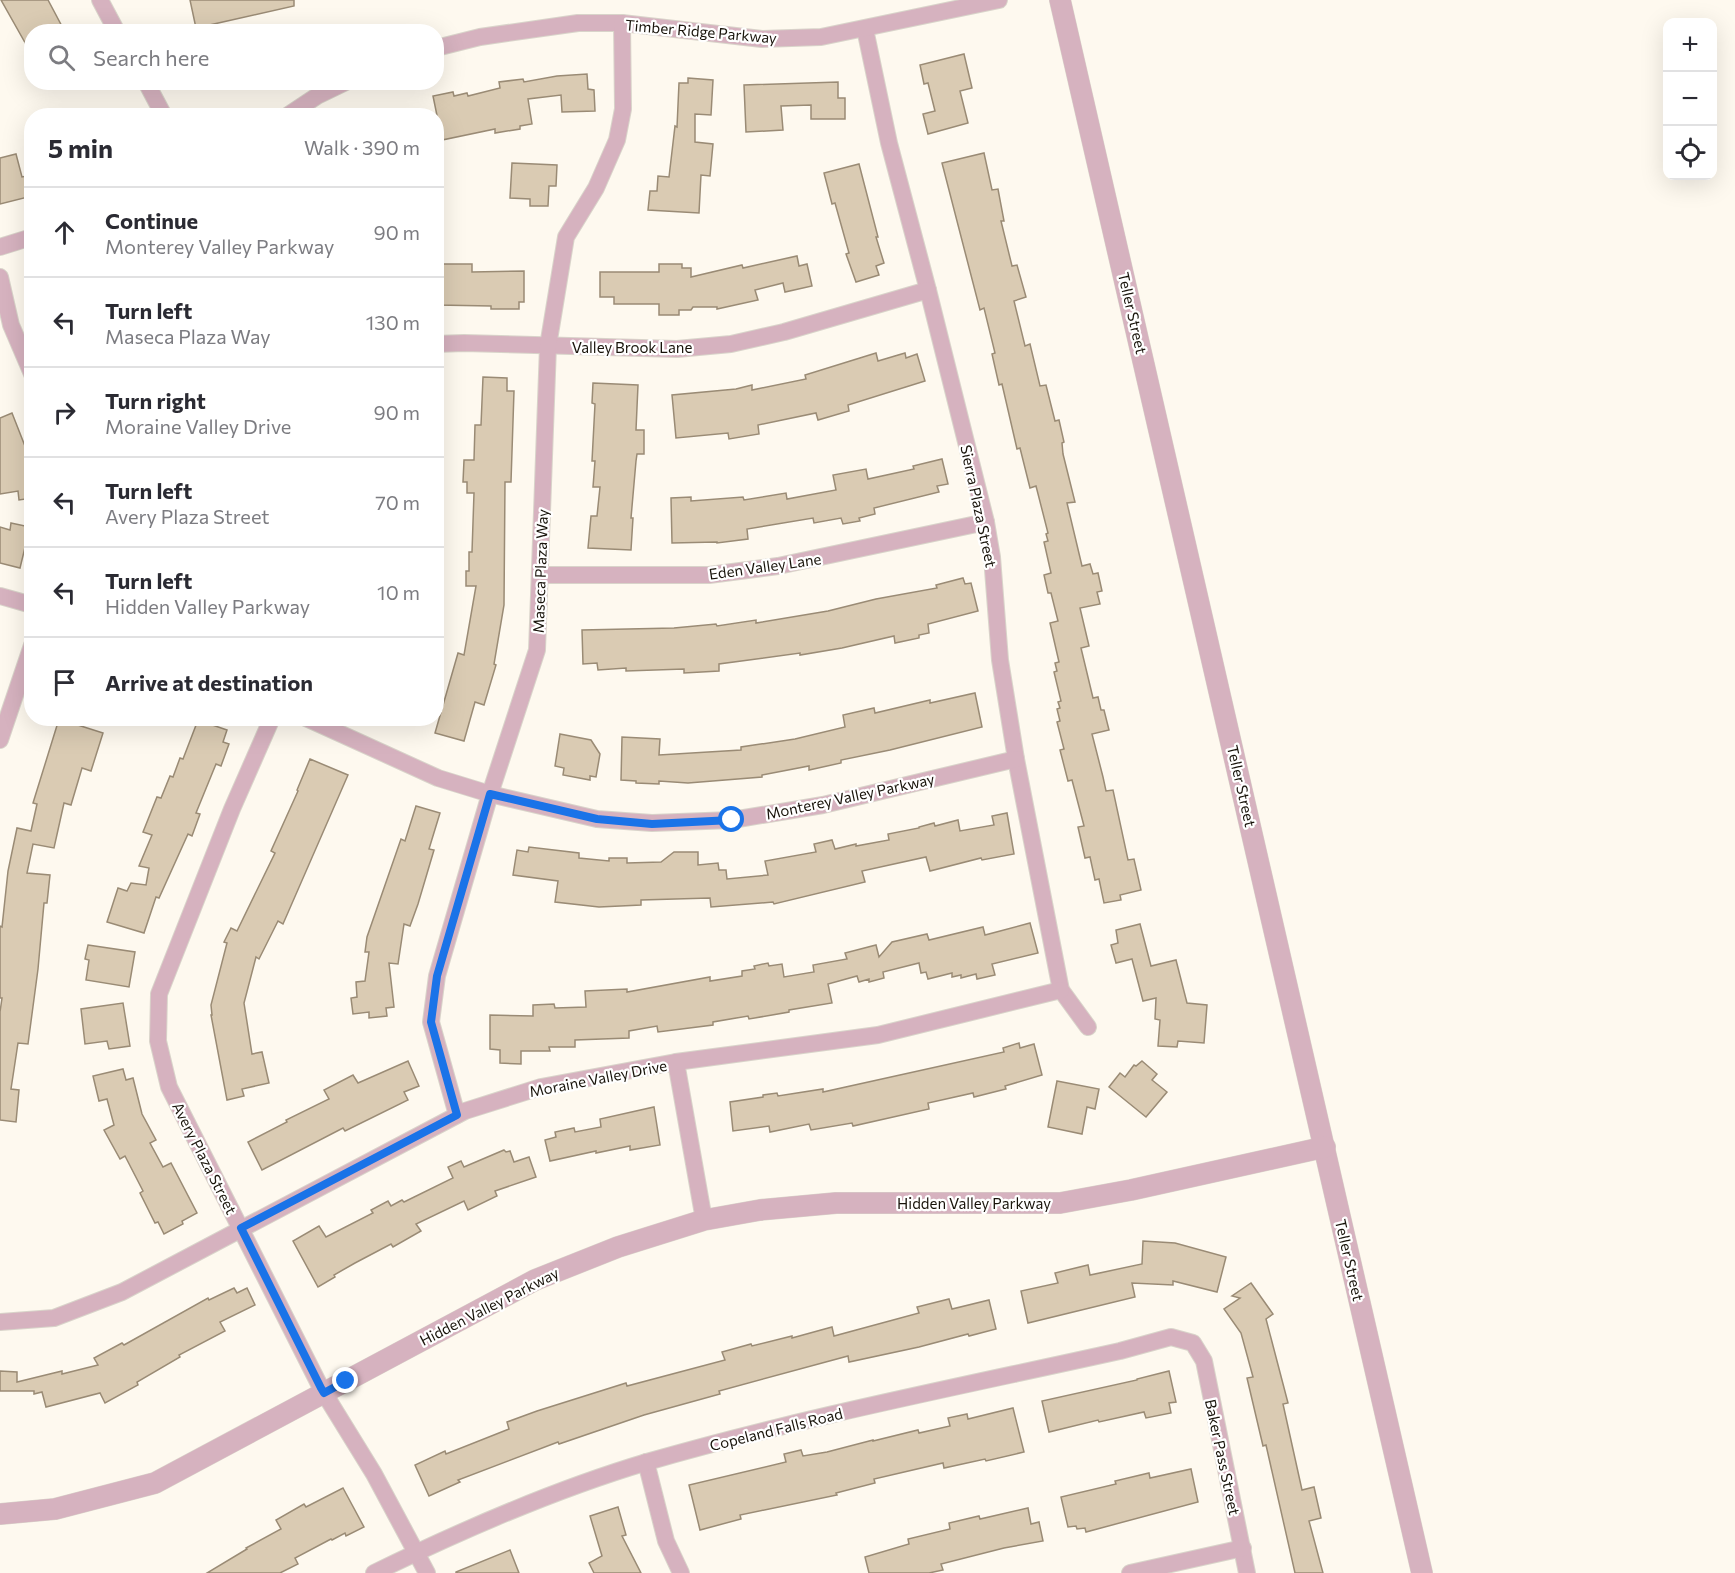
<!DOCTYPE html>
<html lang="en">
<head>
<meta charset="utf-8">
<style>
	body { margin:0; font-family:Commissioner,sans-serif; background:#f7f7f7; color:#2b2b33 }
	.controls { position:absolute; right:18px; top:18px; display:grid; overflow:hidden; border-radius:12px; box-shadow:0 6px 24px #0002 }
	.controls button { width:54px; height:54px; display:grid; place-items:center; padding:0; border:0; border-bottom:2px solid #e1e1e2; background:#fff; color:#2b2b33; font:30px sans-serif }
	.stop { position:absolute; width:18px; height:18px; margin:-14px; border:4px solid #1a73e8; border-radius:50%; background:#fff }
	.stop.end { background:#1a73e8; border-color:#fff; box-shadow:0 2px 6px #0008 }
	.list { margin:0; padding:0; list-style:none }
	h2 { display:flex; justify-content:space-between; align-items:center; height:78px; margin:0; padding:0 24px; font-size:26px }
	h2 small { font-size:20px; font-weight:400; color:#7c7c81 }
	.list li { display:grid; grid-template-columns:39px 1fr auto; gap:18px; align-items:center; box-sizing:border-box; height:90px; padding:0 24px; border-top:2px solid #e1e1e2 }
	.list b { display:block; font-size:22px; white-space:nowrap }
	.list p { margin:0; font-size:20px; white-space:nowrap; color:#7c7c81 }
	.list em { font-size:20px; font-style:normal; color:#7c7c81 }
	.icon { flex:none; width:33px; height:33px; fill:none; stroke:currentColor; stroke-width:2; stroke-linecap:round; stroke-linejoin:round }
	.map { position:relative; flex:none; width:1735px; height:1573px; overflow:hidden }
	.search { position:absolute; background:#fff; box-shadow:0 6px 24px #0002; left:24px; top:24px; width:420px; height:66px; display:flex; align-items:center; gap:15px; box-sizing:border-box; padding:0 21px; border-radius:24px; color:#7c7c81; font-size:22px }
	.panel { position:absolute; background:#fff; box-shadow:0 6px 24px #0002; left:24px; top:108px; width:420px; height:618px; border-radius:24px }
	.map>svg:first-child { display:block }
	.building { fill:#dacbb3; stroke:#9a8b75; stroke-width:1.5 }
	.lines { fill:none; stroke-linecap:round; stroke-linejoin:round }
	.minor-casing { stroke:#d9d4ca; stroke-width:18 }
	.tertiary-casing { stroke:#d9d4ca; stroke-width:22 }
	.minor { stroke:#d6b2bf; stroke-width:16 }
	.tertiary { stroke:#d6b2bf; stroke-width:21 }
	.route { stroke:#1a73e8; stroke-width:8 }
	.labels { text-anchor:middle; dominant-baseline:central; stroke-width:4.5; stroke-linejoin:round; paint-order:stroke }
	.street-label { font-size:15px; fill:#18130a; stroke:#fff }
</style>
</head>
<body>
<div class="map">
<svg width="1735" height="1573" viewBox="0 0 1735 1573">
	<rect width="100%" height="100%" fill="#fef9ef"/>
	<!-- building -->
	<g class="building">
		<polygon points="1,0 48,0 65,32 32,32 32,55"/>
		<polygon points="190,0 294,0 294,6 196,28"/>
		<polygon points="964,54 972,88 960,91 968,123 928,134 923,114 935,111 928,83 924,84 920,65"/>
		<polygon points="587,74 588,89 594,90 595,111 562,112 561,95 528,99 532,124 520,126 520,129 495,133 495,129 442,140 433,96 453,92 454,96 467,93 468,96 500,88 499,82 523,79 524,82 557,76"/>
		<polygon points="688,78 713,80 711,115 695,114 695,142 713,144 710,176 701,175 699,213 648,210 650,191 657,191 658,176 669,177 675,126 677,127 679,83 688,83"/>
		<polygon points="838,82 838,98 845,98 845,119 811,119 811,105 781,106 783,130 746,132 744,85"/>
		<polygon points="984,153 992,190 998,189 1004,221 1001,221 1012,266 1017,265 1026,297 1014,301 1025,346 1030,344 1040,386 1046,385 1055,421 1059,420 1064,442 1062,443 1063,454 1075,502 1067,503 1082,566 1090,564 1093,574 1098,573 1102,591 1097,592 1100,604 1080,608 1089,646 1081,648 1093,698 1098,697 1101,710 1104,710 1109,730 1092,734 1103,777 1106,791 1113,790 1128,860 1134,859 1141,890 1120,895 1121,900 1104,903 1099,879 1095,880 1090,857 1085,858 1078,827 1084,826 1072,780 1068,781 1060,750 1064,749 1057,722 1060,721 1057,709 1060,708 1058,702 1061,701 1054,672 1057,671 1055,663 1059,662 1050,623 1058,621 1051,593 1048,593 1044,575 1051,573 1044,542 1048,541 1046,534 1048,533 1036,486 1030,488 1020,448 1017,449 1002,384 999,385 992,354 995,353 984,308 980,310 942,163"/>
		<polygon points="16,154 22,177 32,175 32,196 0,204 0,158"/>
		<polygon points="512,163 557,165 556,186 549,186 548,206 530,206 530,199 510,198"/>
		<polygon points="859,164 878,237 876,237 884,263 876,266 879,275 856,282 846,254 849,253 835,203 832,204 824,173"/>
		<polygon points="797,256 799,266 807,264 812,286 785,292 783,283 755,290 758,300 717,309 717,307 693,307 691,310 679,310 679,315 659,315 659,304 614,304 614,297 600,297 600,272 659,272 659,264 682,264 682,268 691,268 691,277 742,265 743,268"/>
		<polygon points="438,264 472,264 472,272 524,271 524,302 519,302 519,309 491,309 491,306 437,305"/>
		<polygon points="876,353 878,361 905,353 906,358 917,354 925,381 848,405 849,411 818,420 816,413 758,425 759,434 729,439 728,433 676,438 672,395 736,389 752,385 752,390 806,379 805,375"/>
		<polygon points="483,377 507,378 507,391 514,391 511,482 505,482 504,605 494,664 496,665 484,705 475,702 464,741 435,733 458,653 464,655 476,586 466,586 466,571 469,571 469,552 472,552 474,493 467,493 467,482 463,482 464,460 474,460 475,425 481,425"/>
		<polygon points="593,383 638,385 636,430 644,430 644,454 637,454 636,461 631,518 633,518 631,550 588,548 591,516 597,516 600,487 593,487 595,461 592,461 595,404 592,403"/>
		<polygon points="12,413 32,464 32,498 19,500 18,491 0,494 0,418"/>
		<polygon points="942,459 948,484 937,486 939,492 874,508 875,514 859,518 860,521 843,524 841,518 814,523 813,518 747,529 748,539 717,543 717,542 672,543 671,498 691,497 691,501 743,497 744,500 786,493 787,499 836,490 833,475 866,469 868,479 914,469 913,466"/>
		<polygon points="11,523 30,527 20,568 0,563 0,527 10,530"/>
		<polygon points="963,578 965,584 971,583 978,611 928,624 929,633 919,635 919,638 895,643 894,636 842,648 800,655 800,653 719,664 719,671 684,673 684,669 626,671 626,668 598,670 597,663 583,664 582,630 674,628 716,624 717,626 756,620 756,623 828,611 876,599 937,588 936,585"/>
		<polygon points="975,693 982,727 890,750 841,760 841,763 809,770 809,766 762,775 762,777 688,783 659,781 659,784 636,783 636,781 621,780 622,737 660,739 659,755 741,750 741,747 795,739 845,727 843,715 874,708 875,713 930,700 930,703"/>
		<polygon points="59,719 103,733 91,771 82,768 71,805 64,803 54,848 33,844 27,873 50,875 47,903 44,903 38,969 28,1044 18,1043 11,1089 19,1090 16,1122 0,1120 0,1012 2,998 0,998 0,926 2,927 8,871 17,828 31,831 37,804 33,803"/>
		<polygon points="198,720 227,730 223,742 229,744 221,766 216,764 196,813 200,814 192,836 188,834 159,898 156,897 144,933 107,922 118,888 127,891 131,883 146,885 149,868 139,866 152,835 143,832 157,797 161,798 170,776 173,777 180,758 183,759"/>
		<polygon points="560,734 591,740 600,754 596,777 590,776 590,780 563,775 564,768 555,766"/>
		<polygon points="310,759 348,775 283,924 278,921 259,959 256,957 244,1003 252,1054 262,1052 269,1083 242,1089 244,1096 227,1100 211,1015 212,1015 211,1005 227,943 224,942 231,928 237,931 275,853 271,851 298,791 297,790"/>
		<polygon points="416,806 440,813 429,849 434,850 418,904 410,926 404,924 398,964 389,963 394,1007 386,1008 387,1016 369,1018 369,1012 353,1014 351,998 357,997 356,982 365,981 369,952 365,952 367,937 401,839 405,841"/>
		<polygon points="1007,813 1014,854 982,860 981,858 930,871 926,857 862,871 865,882 774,904 773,902 711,907 710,898 641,900 641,905 599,907 555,902 558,881 513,875 517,850 528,852 529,847 579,853 579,858 609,861 609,858 627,858 627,863 661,862 674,852 698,852 698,865 718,863 719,870 726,870 727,879 768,875 765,861 816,852 814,844 832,840 835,849 856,844 856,846 889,840 888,834 919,828 919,827 934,823 935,826 958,820 960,831 994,825 992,816"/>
		<polygon points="1030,923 1038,953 992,964 995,975 977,979 976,974 961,978 961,975 952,977 952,973 928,979 926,972 921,973 919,963 883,972 884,978 869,982 869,979 859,982 857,976 828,984 832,1003 789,1010 789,1012 749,1019 748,1016 713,1022 713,1025 658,1032 657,1026 629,1031 629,1038 575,1040 575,1047 549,1047 550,1051 521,1051 521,1064 500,1063 500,1050 490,1049 490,1015 533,1016 533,1005 554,1004 555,1008 586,1007 585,991 627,989 627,992 710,977 710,981 742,976 742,971 755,969 754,966 768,963 769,966 782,964 784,977 814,972 813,965 847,959 845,953 876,945 879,957 892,942 927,934 929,940 983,927 985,935"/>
		<polygon points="1140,924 1151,966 1176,960 1187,1003 1207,1005 1204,1043 1178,1041 1177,1047 1158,1046 1160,1020 1155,1019 1156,998 1143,1001 1132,959 1116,963 1111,945 1118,943 1116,930"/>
		<polygon points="88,945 135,952 129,987 86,980 89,960 85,959"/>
		<polygon points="123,1003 130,1046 109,1049 107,1041 85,1044 81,1009"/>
		<polygon points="1019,1043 1020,1048 1034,1044 1042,1075 1005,1086 1006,1089 974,1097 973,1093 928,1103 929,1109 853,1126 852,1123 811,1130 809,1124 770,1132 769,1126 733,1131 730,1102 763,1097 763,1095 777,1093 778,1096 823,1089 823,1092 1004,1052 1003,1048"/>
		<polygon points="408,1061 419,1086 404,1092 408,1100 345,1131 343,1128 262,1170 248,1142 287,1122 286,1120 329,1099 324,1090 353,1075 358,1083"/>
		<polygon points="1142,1061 1157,1074 1152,1080 1167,1092 1146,1117 1109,1087 1120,1073 1125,1077 1134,1065 1136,1066"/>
		<polygon points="123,1069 126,1080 133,1078 142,1114 156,1140 150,1143 163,1167 171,1163 197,1213 182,1221 183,1224 164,1234 158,1222 155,1223 140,1193 143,1191 125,1156 120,1159 104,1130 114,1125 107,1099 99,1101 93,1076"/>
		<polygon points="1057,1081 1099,1089 1095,1109 1087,1107 1082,1134 1048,1127"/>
		<polygon points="654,1107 660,1145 630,1150 630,1146 596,1153 596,1151 550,1161 545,1140 556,1137 555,1132 574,1128 575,1132 601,1127 600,1119"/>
		<polygon points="504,1150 506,1152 510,1151 514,1162 529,1157 536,1177 495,1191 497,1196 468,1210 464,1201 416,1224 421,1231 393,1247 391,1244 355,1263 334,1275 335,1277 318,1287 293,1241 319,1226 326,1237 373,1213 371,1210 388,1201 391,1206 402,1200 404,1202 453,1178 448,1167 461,1161 464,1167"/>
		<polygon points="1143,1241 1175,1243 1226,1257 1217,1292 1173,1281 1173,1285 1132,1283 1135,1297 1028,1323 1021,1291 1058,1283 1055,1273 1088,1265 1090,1275 1142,1264"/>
		<polygon points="1251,1283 1273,1314 1266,1319 1288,1403 1283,1404 1302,1490 1314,1487 1321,1518 1309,1521 1323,1573 1295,1573 1266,1445 1263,1446 1247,1378 1253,1377 1241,1333 1224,1309 1240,1298 1232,1296"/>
		<polygon points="234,1288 237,1293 247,1288 255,1305 220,1322 225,1331 179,1355 180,1357 137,1382 138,1385 105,1403 100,1393 46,1407 42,1392 34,1394 34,1391 0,1391 0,1371 17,1372 17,1382 62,1371 62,1374 98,1365 94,1358 122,1343 124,1345 208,1298 209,1300"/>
		<polygon points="949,1299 952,1309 989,1300 996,1329 969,1336 968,1334 919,1347 849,1362 848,1356 719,1391 720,1394 644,1415 559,1444 558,1442 458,1480 460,1482 429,1496 415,1465 445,1451 446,1454 509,1429 507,1422 537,1411 626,1383 627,1386 725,1360 722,1352 751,1344 752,1346 792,1336 792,1338 832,1327 834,1336 919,1313 917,1307"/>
		<polygon points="1169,1371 1176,1402 1169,1403 1171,1413 1146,1418 1144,1412 1099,1422 1098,1420 1049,1432 1042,1401 1137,1380 1137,1379"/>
		<polygon points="1013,1408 1024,1452 986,1461 985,1459 944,1468 943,1463 874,1479 875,1483 836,1493 837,1495 740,1515 741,1519 700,1530 689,1485 786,1462 784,1454 801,1450 803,1456 827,1452 873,1440 873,1441 918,1430 919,1433 950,1426 948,1418 967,1414 968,1419"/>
		<polygon points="1191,1469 1198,1502 1086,1532 1085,1528 1077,1529 1076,1526 1068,1527 1061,1497 1116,1484 1115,1481 1149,1473 1150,1478"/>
		<polygon points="343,1488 364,1527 346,1536 345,1533 332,1540 331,1539 295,1558 298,1564 280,1573 207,1573 247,1549 246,1548 281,1529 276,1520 304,1504 306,1507"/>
		<polygon points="618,1507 626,1535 622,1536 641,1573 594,1573 589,1563 602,1556 590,1516"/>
		<polygon points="1028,1508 1031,1524 1039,1522 1043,1541 1004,1548 941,1564 943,1570 929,1573 869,1573 865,1557 909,1544 908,1539 950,1529 949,1523 979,1516 980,1519"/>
		<polygon points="510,1550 519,1573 456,1573 456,1572"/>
	</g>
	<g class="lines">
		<!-- minor casing -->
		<g class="minor-casing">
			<g id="minor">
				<polyline points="100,0 117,32"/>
				<polyline points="865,29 889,143 928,290 986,522 992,557 1000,660 1016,759 1059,980 1061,990 1088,1027"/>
				<polyline points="436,48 480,37 578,23 622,23 762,39 821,37 999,0"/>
				<polyline points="146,82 164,116"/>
				<polyline points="287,116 317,96 346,82"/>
				<polyline points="0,247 32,237"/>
				<polyline points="0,277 11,325 32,374"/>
				<polyline points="436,344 464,343 677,349 731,344 784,332 928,290"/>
				<polyline points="540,575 709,575 778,566 986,522"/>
				<polyline points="0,596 32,605"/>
				<polyline points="272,718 232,809 159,994 158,1041 169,1087 321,1388 374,1474 427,1573"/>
				<polyline points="306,718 438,778 490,794 597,819 652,823 732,820 823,805 1016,759"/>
				<polyline points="0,740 32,645"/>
				<polyline points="676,1062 704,1220"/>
				<polyline points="457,1115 431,1022 437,976 490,794 537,650 548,346 566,237 596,188 617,140 623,109 622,23"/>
				<polyline points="0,1322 54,1318 122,1292 465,1111 541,1087 676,1062 878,1035 1061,990"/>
				<polyline points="646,1462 666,1541 681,1573"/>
				<path d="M 374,1573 C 462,1530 553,1490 647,1462 C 803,1417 962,1386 1120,1351 L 1171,1337 L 1193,1343 L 1204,1361 L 1247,1573"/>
				<polyline points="1130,1573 1243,1548"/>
			</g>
		</g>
		<!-- tertiary casing -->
		<g class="tertiary-casing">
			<g id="tertiary">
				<polyline points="1060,0 1422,1573"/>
				<polyline points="0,1514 55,1509 155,1483 535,1280 618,1247 704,1220 760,1210 836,1203 1060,1203 1131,1190 1325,1147"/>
			</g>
		</g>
		<!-- minor -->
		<use href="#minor" class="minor"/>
		<!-- tertiary -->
		<use href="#tertiary" class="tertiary"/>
	</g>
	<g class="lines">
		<!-- route -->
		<polyline class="route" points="346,1381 324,1393 321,1388 241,1228 457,1115 431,1022 437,976 490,794 597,819 652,824 732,820"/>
	</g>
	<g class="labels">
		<!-- street labels -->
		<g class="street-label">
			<text transform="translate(701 31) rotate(5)">Timber Ridge Parkway</text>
			<text transform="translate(1133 313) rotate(77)">Teller Street</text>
			<text x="632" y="347">Valley Brook Lane</text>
			<text transform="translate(979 506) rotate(78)">Sierra Plaza Street</text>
			<text transform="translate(765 566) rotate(-8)">Eden Valley Lane</text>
			<text transform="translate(540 571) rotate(-88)">Maseca Plaza Way</text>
			<text transform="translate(1242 786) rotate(77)">Teller Street</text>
			<text transform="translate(850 796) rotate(-12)">Monterey Valley Parkway</text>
			<text transform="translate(598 1078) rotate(-11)">Moraine Valley Drive</text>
			<text transform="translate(205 1158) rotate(63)">Avery Plaza Street</text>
			<text x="974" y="1203">Hidden Valley Parkway</text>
			<text transform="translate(1350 1260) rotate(77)">Teller Street</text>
			<text transform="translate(489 1306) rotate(-27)">Hidden Valley Parkway</text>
			<text transform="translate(776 1429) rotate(-14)">Copeland Falls Road</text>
			<text transform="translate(1223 1457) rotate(78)">Baker Pass Street</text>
		</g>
	</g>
</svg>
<div class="controls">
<button>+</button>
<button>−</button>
<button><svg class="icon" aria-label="locate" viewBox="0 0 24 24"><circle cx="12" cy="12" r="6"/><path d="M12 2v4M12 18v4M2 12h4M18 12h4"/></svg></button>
</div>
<div class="stop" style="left:732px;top:820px"></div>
<div class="stop end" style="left:346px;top:1381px"></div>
<div class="search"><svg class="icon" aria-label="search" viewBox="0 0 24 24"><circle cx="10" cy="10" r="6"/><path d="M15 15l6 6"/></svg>Search here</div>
<section class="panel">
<h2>5 min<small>Walk · 390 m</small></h2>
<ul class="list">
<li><svg class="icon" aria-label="ahead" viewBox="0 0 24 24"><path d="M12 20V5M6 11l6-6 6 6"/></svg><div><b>Continue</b><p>Monterey Valley Parkway</p></div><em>90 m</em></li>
<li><svg class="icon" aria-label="left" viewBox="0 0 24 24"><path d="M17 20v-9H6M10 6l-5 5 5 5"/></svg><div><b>Turn left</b><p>Maseca Plaza Way</p></div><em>130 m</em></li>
<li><svg class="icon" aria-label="right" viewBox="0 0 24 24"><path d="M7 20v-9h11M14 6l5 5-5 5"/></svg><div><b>Turn right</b><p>Moraine Valley Drive</p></div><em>90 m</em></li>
<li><svg class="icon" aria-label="left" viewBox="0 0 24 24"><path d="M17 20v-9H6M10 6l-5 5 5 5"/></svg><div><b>Turn left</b><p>Avery Plaza Street</p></div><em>70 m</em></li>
<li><svg class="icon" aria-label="left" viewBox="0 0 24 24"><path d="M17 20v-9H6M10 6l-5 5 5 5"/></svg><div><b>Turn left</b><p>Hidden Valley Parkway</p></div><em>10 m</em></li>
<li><svg class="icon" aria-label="arrive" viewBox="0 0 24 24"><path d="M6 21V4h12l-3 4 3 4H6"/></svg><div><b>Arrive at destination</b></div></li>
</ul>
</section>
</div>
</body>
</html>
